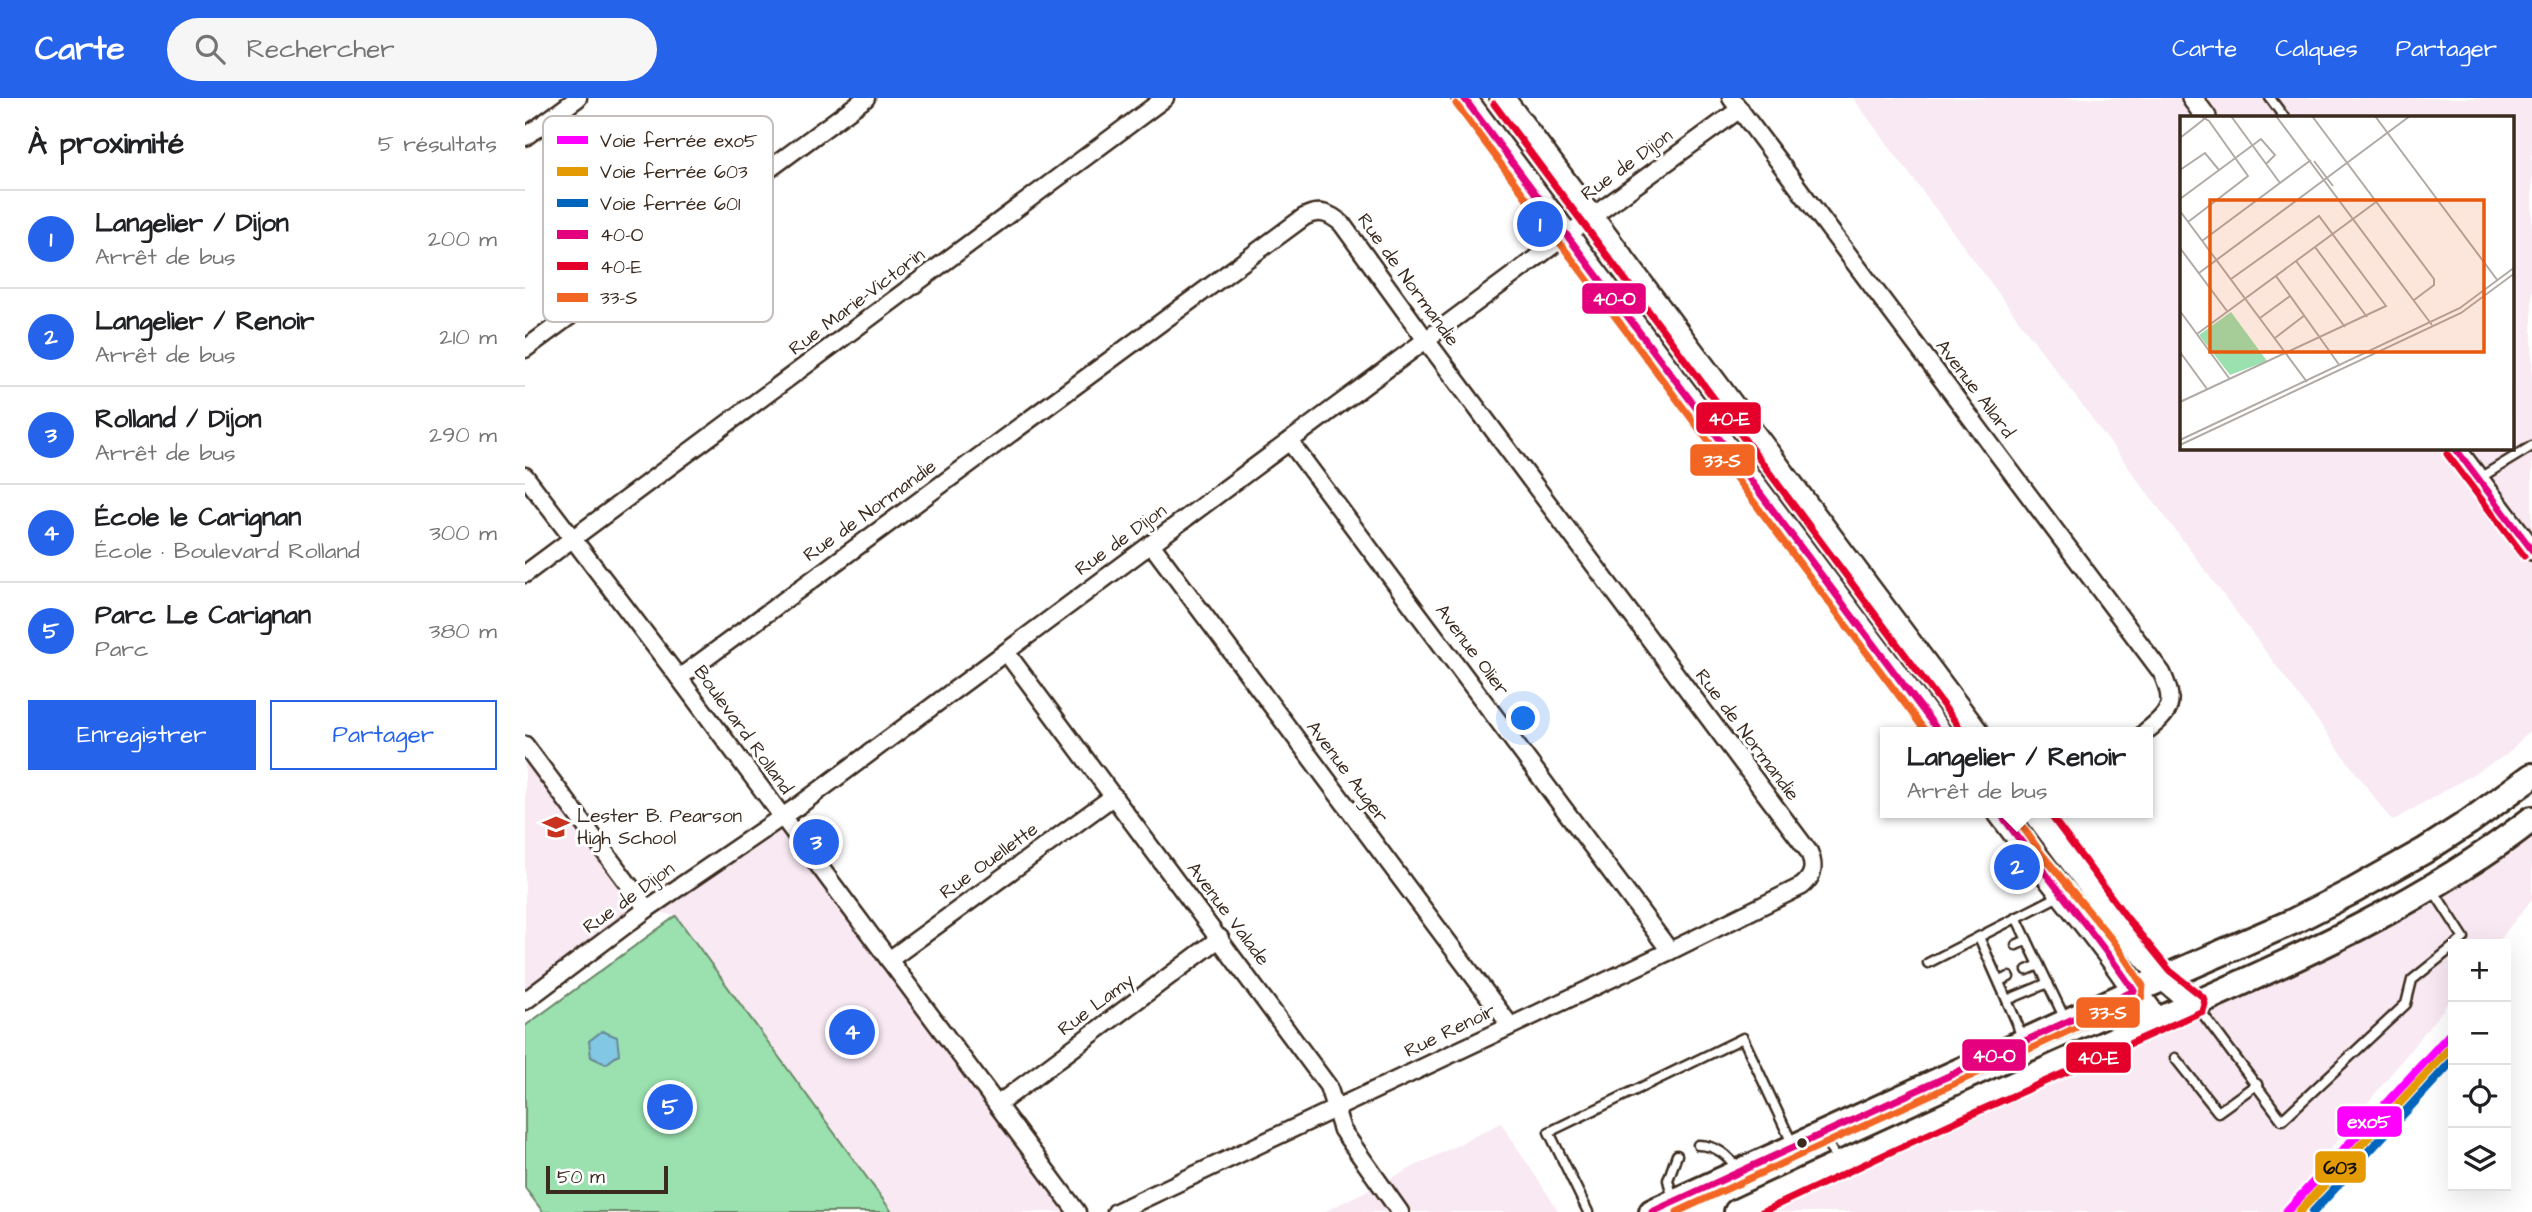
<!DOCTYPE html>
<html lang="fr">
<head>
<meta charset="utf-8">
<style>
	body { margin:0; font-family:"Architects Daughter",sans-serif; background:#f6f6f6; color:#202124 }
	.controls { position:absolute; right:21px; bottom:21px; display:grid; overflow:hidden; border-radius:0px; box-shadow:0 7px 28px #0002 }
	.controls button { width:63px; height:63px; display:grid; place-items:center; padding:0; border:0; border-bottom:2px solid #e0e0e0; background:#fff; color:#202124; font:35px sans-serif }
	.scale { position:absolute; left:21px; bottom:18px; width:122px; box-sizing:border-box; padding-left:7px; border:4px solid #3b2a1e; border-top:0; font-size:19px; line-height:24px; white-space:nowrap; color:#3b2a1e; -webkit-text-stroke:5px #fff; paint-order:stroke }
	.you { position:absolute; left:999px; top:621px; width:24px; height:24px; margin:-18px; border:5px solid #fff; border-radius:50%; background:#1a73e8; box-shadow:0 0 0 10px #1a73e833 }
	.badge { display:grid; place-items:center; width:46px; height:46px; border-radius:50%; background:#2563eb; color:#fff; font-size:23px; font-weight:700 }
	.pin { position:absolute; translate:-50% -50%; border:4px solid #fff; box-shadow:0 2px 7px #0006 }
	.popup { position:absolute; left:1355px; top:629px; width:273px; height:91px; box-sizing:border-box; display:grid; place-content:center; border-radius:0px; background:#fff; filter:drop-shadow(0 2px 5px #0005); font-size:23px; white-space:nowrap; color:#757577 }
	.popup b { font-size:26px; color:#202124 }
	.popup::after { content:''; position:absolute; left:50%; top:100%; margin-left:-14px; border:14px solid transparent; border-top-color:#fff }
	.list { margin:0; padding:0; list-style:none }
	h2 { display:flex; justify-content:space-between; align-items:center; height:91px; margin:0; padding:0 28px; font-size:30px }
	h2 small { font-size:23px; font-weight:400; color:#757577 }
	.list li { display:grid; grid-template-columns:46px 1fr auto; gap:21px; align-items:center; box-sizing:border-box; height:98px; padding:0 28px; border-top:2px solid #e0e0e0 }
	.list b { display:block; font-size:26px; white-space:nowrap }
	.list p { margin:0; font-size:23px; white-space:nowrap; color:#757577 }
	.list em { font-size:23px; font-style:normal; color:#757577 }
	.actions { display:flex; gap:14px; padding:21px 28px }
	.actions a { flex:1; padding:16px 0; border:2px solid #2563eb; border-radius:0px; text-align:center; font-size:24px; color:#2563eb }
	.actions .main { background:#2563eb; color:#fff }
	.icon { flex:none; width:38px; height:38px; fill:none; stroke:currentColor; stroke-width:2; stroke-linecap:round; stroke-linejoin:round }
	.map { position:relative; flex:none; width:2007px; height:1114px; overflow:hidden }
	header { display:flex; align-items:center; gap:42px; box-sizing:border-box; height:98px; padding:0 35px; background:#2563eb; color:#fff }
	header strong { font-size:33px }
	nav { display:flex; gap:38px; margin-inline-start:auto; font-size:24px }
	.search { width:490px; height:63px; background:#f6f6f6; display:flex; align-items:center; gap:18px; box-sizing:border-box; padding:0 24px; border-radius:38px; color:#757577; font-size:26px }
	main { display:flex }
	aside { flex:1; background:#fff }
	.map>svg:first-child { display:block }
	.built { fill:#f8e9f3; fill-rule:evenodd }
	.green { fill:#9ae1af; stroke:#6a8666; stroke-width:2 }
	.water { fill:#82c7e3; stroke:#668894; stroke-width:2 }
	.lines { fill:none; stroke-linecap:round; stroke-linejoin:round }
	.service-casing { stroke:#3b2a1e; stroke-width:13 }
	.minor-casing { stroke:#3b2a1e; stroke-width:21 }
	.tertiary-casing { stroke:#3b2a1e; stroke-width:24 }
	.secondary-casing { stroke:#3b2a1e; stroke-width:28 }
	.primary-casing { stroke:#3b2a1e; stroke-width:30 }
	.service { stroke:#fff; stroke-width:8 }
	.minor { stroke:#fff; stroke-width:16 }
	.tertiary { stroke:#fff; stroke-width:19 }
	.secondary { stroke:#fff; stroke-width:23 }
	.primary { stroke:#fff; stroke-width:24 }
	.bus-1-casing { stroke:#fff; stroke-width:12 }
	.bus-2-casing { stroke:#fff; stroke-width:12 }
	.bus-3-casing { stroke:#fff; stroke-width:12 }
	.bus-1 { stroke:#e5007d; stroke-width:7 }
	.bus-2 { stroke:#e4002b; stroke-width:7 }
	.bus-3 { stroke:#f26522; stroke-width:7 }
	.rail-1-casing { stroke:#fff; stroke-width:14 }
	.rail-2-casing { stroke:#fff; stroke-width:14 }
	.rail-3-casing { stroke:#fff; stroke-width:14 }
	.rail-1 { stroke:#f0f; stroke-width:9 }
	.rail-2 { stroke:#e49a03; stroke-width:9 }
	.rail-3 { stroke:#0065bd; stroke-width:9 }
	.bus-dot { fill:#3b2a1e; stroke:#fff; stroke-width:2.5 }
	.labels { text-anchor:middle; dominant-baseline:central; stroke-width:6; stroke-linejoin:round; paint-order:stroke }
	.street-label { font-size:19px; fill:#3b2a1e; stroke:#fff }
	.poi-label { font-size:19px; fill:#3b2a1e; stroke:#fff; text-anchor:start }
	.inset-road { fill:none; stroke:#b1aaa5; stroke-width:2 }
	.view { fill:#e8590c; fill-opacity:0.15; stroke:#e8590c; stroke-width:3.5 }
	.inset-edge { fill:none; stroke:#3b2a1e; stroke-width:3.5 }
	.key { fill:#fff; stroke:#c4bfbc; stroke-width:2 }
	.key-label { font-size:19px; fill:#3b2a1e }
	.line-badge { stroke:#fff; stroke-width:2.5 }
	.badge-label { font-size:19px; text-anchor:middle; font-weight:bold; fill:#fff }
	.pale-badge-label { font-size:19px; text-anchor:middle; font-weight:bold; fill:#111 }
</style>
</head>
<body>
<header>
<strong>Carte</strong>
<div class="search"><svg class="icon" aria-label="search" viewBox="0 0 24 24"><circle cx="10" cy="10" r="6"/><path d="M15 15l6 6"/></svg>Rechercher</div>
<nav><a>Carte</a><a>Calques</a><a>Partager</a></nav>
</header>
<main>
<aside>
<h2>À proximité<small>5 résultats</small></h2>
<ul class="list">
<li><span class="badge">1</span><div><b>Langelier / Dijon</b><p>Arrêt de bus</p></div><em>200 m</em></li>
<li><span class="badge">2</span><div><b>Langelier / Renoir</b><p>Arrêt de bus</p></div><em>210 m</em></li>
<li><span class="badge">3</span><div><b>Rolland / Dijon</b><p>Arrêt de bus</p></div><em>290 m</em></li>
<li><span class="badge">4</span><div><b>École le Carignan</b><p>École · Boulevard Rolland</p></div><em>300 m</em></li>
<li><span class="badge">5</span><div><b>Parc Le Carignan</b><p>Parc</p></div><em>380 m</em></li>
</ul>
<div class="actions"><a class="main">Enregistrer</a><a>Partager</a></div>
</aside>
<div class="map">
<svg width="2007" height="1114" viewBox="0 0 2007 1114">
	<rect width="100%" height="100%" fill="#fff"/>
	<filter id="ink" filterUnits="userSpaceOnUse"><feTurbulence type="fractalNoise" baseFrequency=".0143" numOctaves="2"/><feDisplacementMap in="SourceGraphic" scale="14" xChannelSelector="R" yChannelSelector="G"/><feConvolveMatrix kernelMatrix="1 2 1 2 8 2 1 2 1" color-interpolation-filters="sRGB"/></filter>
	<g filter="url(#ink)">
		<!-- built -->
		<g class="built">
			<path d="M 1328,0 L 2007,0 L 2007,630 L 1981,657 L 1867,723 ZM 1657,19 L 1988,19 L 1988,350 L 1657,350 Z"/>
			<polygon points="0,646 122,811 256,719 552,1114 367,1114 151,818 122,811 0,903"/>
			<polygon points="2007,720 2007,801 1971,846 1928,846 1928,899 1755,1114 1218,1114 1835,830"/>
			<polygon points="976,1025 1034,1114 799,1114"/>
		</g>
		<!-- green -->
		<polygon class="green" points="151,818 367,1114 18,1114 0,1090 0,928"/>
		<!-- water -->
		<polygon class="water" points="77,933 92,939 94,956 81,966 66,959 64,943"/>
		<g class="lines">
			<!-- service casing -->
			<g class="service-casing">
				<g id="service">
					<polyline points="1745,0 1759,19"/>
					<polyline points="1953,381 2007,348"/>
					<polyline points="1908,792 1939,840 1932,846"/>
					<polyline points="1491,819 1540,921"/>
					<polyline points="1454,839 1492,925 1497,942"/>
					<polyline points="1491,847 1502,842"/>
					<polyline points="1403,865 1534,798"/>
					<polyline points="1502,872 1514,867"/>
					<polyline points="1474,883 1484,879"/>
					<polyline points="1482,902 1523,885"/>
					<polyline points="1672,908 1757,1022 1881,906 1887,882 1928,849"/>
					<polyline points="1650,960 1693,1014 1732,986"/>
					<polyline points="1299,1039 1313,1064"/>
					<path d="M 1173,1047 C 1190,1047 1204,1057 1212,1072"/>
					<polyline points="1148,1101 1143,1082 1152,1057"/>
					<polyline points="1063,1114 1024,1034 1218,940 1267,1045"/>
				</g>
			</g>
			<!-- minor casing -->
			<g class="minor-casing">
				<g id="minor">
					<path d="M 1206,0 L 1637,575 C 1651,606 1646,614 1620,634"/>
					<polyline points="0,39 53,0"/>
					<polyline points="0,251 341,0"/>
					<polyline points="765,344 1145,853"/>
					<polyline points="0,378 154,580 552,1114"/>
					<polyline points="626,446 985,927"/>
					<polyline points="0,476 640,0"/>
					<polyline points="481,554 803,988 817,1032 875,1114"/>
					<path d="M 154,580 L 779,119 C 794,111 805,115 817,126 L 901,242 L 1284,754 C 1290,768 1289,778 1277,788 L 1145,853 L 591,1114"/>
					<polyline points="0,647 122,811"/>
					<polyline points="364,862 589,698"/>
					<polyline points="0,903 122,811 276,706 1042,137 1215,11"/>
					<polyline points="472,1007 695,840"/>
				</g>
			</g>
			<!-- tertiary casing -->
			<g class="tertiary-casing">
				<g id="tertiary">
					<polyline points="1667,0 1681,19"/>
					<polyline points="1930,350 2007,452"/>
				</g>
			</g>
			<!-- secondary casing -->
			<g class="secondary-casing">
				<g id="secondary">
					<polyline points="939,0 1414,634"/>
					<polyline points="977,0 1451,634"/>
					<path d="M 1475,715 C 1508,760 1544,803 1578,848 C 1597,872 1613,899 1633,923"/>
					<polyline points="1511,715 1594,826 1638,880 1670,906"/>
				</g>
			</g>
			<!-- primary casing -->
			<g class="primary-casing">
				<g id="primary">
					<polyline points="1127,1114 1609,893 1767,824 1828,793 1899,753 1944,724 2007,678"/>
					<path d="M 1212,1114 C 1341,1054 1471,994 1602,936 C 1742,873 1885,816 2007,721"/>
				</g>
			</g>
			<!-- service -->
			<use href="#service" class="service"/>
			<!-- minor -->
			<use href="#minor" class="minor"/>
			<!-- tertiary -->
			<use href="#tertiary" class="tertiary"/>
			<!-- secondary -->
			<use href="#secondary" class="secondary"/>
			<!-- primary -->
			<use href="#primary" class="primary"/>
			<!-- bus-1 casing -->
			<g class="bus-1-casing">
				<g id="bus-1">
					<polyline points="939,0 1414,634"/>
					<polyline points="1930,350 2007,452"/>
					<path d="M 1127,1114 L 1609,893 C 1567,831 1518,775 1475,715"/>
				</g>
			</g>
			<!-- bus-2 casing -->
			<g class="bus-2-casing">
				<g id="bus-2">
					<polyline points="969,6 1438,634"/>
					<polyline points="1922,356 1999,458"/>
					<polyline points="1237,1114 1438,1020 1678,913 1680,906 1678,899 1645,873 1602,820 1524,715"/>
				</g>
			</g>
			<!-- bus-3 casing -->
			<g class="bus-3-casing">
				<g id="bus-3">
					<polyline points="931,6 1401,634"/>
					<polyline points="1152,1114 1617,899 1618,888 1589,844 1516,755 1488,715"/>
				</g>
			</g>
			<!-- bus-1 -->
			<use href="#bus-1" class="bus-1"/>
			<!-- bus-2 -->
			<use href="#bus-2" class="bus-2"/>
			<!-- bus-3 -->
			<use href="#bus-3" class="bus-3"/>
			<!-- rail-1 casing -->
			<g class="rail-1-casing">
				<polyline id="rail-1" points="1761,1114 1928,933"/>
			</g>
			<!-- rail-2 casing -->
			<g class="rail-2-casing">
				<polyline id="rail-2" points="1774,1114 1928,947"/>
			</g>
			<!-- rail-3 casing -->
			<g class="rail-3-casing">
				<polyline id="rail-3" points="1788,1114 1928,962"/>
			</g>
			<!-- rail-1 -->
			<use href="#rail-1" class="rail-1"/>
			<!-- rail-2 -->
			<use href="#rail-2" class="rail-2"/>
			<!-- rail-3 -->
			<use href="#rail-3" class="rail-3"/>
		</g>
	</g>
	<!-- icons -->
	<defs>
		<g id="school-bare" transform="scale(2.1)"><path d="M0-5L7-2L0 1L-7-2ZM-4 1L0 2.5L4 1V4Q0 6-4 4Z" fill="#c8321e" stroke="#fff" stroke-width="2.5" paint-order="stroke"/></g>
	</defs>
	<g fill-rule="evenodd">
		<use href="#school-bare" x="31" y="729"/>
	</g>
	<!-- markers -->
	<circle class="bus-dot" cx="1277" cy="1045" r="6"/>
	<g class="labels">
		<!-- street labels -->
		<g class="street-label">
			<text transform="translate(1102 67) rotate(-36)">Rue de Dijon</text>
			<text transform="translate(883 182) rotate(54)">Rue de Normandie</text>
			<text transform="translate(332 204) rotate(-37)">Rue Marie-Victorin</text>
			<text transform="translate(1450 291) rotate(53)">Avenue Allard</text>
			<text transform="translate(345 413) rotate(-36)">Rue de Normandie</text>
			<text transform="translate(596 442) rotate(-36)">Rue de Dijon</text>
			<text transform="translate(947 552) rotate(53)">Avenue Olier</text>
			<text transform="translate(218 632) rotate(54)">Boulevard Rolland</text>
			<text transform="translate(1222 637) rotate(53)">Rue de Normandie</text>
			<text transform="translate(822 674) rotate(53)">Avenue Auger</text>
			<text transform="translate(464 763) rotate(-36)">Rue Ouellette</text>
			<text transform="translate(104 800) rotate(-36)">Rue de Dijon</text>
			<text transform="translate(703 816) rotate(53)">Avenue Valade</text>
			<text transform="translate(571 907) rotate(-37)">Rue Lamy</text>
			<text transform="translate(925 933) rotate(-26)">Rue Renoir</text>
		</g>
		<!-- poi labels -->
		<g class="poi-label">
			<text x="52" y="718">Lester B. Pearson<tspan x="52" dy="22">High School</tspan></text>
		</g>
	</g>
	<!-- overview -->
	<g transform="translate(1655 18)">
		<rect width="334" height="334" fill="#fff"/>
		<path d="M 51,196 L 87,245 L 50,259 L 19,219 Z" fill="#9ae1af"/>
		<path class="inset-road" d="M 51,0 L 100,67M 96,0 L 252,209M 132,0 L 254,163 L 254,169 L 234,184M 195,0 L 318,165M 0,22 L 28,0M 134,45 L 153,70M 0,54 L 25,37 L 39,54M 0,83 L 81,23 L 95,39 L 86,48M 0,95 L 127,266M 8,106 L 68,60 L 29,5 L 20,0M 22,125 L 131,44M 135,131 L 187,201M 0,132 L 47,195M 116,145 L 165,211M 19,157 L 230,0M 96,160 L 160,250M 0,195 L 49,262M 80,202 L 110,180M 17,218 L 196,86M 95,222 L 125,199M 0,236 L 27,273M 0,286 L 206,190 L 139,100 L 51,163M 0,324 L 280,192 L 335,151M 0,329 L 281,197 L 335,157"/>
		<path class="view" d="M 30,84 L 304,84 L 304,236 L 30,236 Z"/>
		<rect width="334" height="334" class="inset-edge"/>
	</g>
	<!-- legend -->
	<rect x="18" y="18" width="230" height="206" rx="10" class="key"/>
	<rect x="32" y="38" width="31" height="8" fill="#f0f"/>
	<rect x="32" y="69" width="31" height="9" fill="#e49a03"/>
	<rect x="32" y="101" width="31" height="8" fill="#0065bd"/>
	<rect x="32" y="132" width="31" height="9" fill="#e5007d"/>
	<rect x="32" y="164" width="31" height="8" fill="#e4002b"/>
	<rect x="32" y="195" width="31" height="9" fill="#f26522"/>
	<g class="key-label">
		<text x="75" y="49">Voie ferrée exo5</text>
		<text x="75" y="80">Voie ferrée 603</text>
		<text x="75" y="112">Voie ferrée 601</text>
		<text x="75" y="143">40-O</text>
		<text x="75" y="175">40-E</text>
		<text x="75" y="206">33-S</text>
	</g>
	<g class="line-badge">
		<rect x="1056" y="184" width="66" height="33" rx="7" fill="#e5007d"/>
		<rect x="1170" y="303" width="67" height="34" rx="7" fill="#e4002b"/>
		<rect x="1164" y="345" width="67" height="34" rx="7" fill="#f26522"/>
		<rect x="1550" y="898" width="66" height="33" rx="7" fill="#f26522"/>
		<rect x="1436" y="940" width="66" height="34" rx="7" fill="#e5007d"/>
		<rect x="1540" y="943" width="67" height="33" rx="7" fill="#e4002b"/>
		<rect x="1811" y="1007" width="67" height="33" rx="7" fill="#f0f"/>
		<rect x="1789" y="1052" width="53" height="34" rx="7" fill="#e49a03"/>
	</g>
	<g class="badge-label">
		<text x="1089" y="207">40-O</text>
		<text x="1204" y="327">40-E</text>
		<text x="1197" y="369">33-S</text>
		<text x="1583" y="921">33-S</text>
		<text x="1469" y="964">40-O</text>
		<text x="1573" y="966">40-E</text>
		<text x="1844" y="1030">exo5</text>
	</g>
	<g class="pale-badge-label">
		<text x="1815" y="1076">603</text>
	</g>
</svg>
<div class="controls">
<button>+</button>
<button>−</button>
<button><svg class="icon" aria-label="locate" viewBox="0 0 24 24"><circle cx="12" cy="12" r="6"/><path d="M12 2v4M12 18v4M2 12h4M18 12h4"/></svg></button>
<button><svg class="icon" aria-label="layers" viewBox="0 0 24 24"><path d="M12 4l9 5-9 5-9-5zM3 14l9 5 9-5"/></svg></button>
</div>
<div class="scale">50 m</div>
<div class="you"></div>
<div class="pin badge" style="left:1015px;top:126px">1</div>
<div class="pin badge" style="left:1492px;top:769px">2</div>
<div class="popup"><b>Langelier / Renoir</b>Arrêt de bus</div>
<div class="pin badge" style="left:291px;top:744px">3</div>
<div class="pin badge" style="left:327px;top:934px">4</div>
<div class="pin badge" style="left:145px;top:1009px">5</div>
</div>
</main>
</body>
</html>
